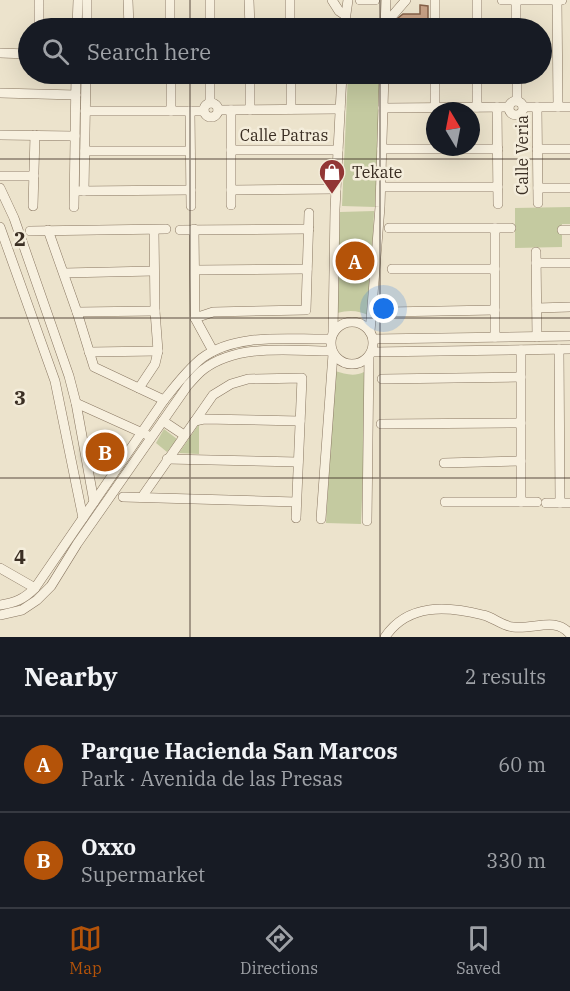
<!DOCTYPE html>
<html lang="en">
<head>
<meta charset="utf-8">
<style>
	body { margin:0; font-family:"IBM Plex Serif",serif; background:#242831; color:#f1f3f6 }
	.compass { position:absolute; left:426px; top:102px; width:54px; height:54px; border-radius:50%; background:#171b24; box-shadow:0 6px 24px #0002; rotate:350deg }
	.you { position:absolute; left:384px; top:309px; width:21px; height:21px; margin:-15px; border:4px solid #fff; border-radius:50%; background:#1a73e8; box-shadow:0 0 0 9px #1a73e833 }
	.badge { display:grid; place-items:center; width:39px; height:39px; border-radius:50%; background:#b45309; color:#fff; font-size:20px; font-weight:700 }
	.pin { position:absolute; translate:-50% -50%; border:3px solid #fff; box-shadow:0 2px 6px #0006 }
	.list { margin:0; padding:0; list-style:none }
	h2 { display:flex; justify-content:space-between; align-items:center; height:78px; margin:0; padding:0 24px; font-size:26px }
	h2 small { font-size:20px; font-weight:400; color:#9ea1a6 }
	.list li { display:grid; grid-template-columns:39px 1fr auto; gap:18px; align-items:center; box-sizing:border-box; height:96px; padding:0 24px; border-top:2px solid #363941 }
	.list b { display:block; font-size:22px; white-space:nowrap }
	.list p { margin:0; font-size:20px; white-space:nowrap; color:#9ea1a6 }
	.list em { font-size:20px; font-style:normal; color:#9ea1a6 }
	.icon { flex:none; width:33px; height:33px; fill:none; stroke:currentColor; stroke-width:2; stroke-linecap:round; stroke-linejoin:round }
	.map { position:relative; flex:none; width:570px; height:637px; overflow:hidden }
	.search { position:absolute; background:#171b24; box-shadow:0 6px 24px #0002; left:18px; right:18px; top:18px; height:66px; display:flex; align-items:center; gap:15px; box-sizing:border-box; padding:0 21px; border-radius:33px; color:#9ea1a6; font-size:22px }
	.sheet { height:270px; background:#171b24 }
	nav { display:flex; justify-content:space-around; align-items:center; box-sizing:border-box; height:84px; border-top:2px solid #363941; background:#171b24; font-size:16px; color:#9ea1a6 }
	nav a { display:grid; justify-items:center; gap:3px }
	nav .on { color:#b45309 }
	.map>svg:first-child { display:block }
	.green { fill:#c4caa0 }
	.building { fill:#c7a185; stroke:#856148; stroke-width:1.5 }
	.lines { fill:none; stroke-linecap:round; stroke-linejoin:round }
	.minor-casing { stroke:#887661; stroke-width:10 }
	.minor { stroke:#f7f0df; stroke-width:9 }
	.grid { fill:none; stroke:#3a2e23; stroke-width:1.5; stroke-opacity:0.55 }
	.labels { text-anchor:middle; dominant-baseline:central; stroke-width:5; stroke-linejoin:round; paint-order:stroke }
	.street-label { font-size:16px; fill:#3a2e23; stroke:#f4eddb }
	.poi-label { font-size:16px; fill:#3a2e23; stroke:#f4eddb; text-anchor:start }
	.grid-label { font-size:20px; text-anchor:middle; font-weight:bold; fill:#3a2e23; stroke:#f4eddb; stroke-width:5; stroke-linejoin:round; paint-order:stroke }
</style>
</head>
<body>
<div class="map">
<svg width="570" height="637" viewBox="0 0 570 637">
	<rect width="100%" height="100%" fill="#ece3cc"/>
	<!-- green -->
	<g class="green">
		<polygon points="348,74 381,74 375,207 342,206"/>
		<polygon points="570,207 570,224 562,224 562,247 515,248 515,208"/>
		<path d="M 374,211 L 370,316 C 358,310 349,310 337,313 L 340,212 Z"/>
		<path d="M 335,371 C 345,374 354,377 364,372 L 367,374 L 361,524 L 326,523 Z"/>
		<polygon points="199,424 199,454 179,453"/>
		<polygon points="164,429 177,439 167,452 156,443"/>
	</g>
	<!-- building -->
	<g class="building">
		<polygon points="420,5 428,6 428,23 393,22 403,14 420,14"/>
		<polygon points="99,441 115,450 108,459 105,460 97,455 95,447"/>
	</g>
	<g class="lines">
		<!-- minor casing -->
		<g class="minor-casing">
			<g id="minor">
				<polyline points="128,0 129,28"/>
				<polyline points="170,0 170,28"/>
				<polyline points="210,0 210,28"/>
				<polyline points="249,0 250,28"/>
				<polyline points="290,0 290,28"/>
				<polyline points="332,0 339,11 345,15"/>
				<polyline points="360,0 375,0"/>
				<polyline points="477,0 477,28"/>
				<polyline points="502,0 562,0"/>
				<polyline points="557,0 558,107"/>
				<polyline points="516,1 516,28"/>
				<polyline points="386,19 393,15 406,0"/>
				<polyline points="39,28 39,0"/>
				<polyline points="77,28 78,0"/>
				<polyline points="87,28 87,0"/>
				<polyline points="344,28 348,0"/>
				<polyline points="355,28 365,26 374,28"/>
				<polyline points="385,28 386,0"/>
				<polyline points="435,28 435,0"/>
				<polyline points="0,53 28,54"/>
				<polyline points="171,74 171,111"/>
				<polyline points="210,74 210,103"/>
				<polyline points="250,74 250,110"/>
				<polyline points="291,74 291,109"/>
				<polyline points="477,74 477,107"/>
				<polyline points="517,74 517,101"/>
				<polyline points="0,93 76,95"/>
				<circle cx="516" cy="108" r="7"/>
				<circle cx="211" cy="110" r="7"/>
				<polyline points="435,107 435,74"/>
				<polyline points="497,107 498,204"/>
				<polyline points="523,107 570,107"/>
				<polyline points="537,107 538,203"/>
				<polyline points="383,108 509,107"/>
				<polyline points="218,110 340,109"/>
				<polyline points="231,110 231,205"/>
				<polyline points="85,111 204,111"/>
				<polyline points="190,111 191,206"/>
				<polyline points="0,135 75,136"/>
				<polyline points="382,149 498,149"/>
				<polyline points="537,149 570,149"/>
				<polyline points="231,150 338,150"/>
				<polyline points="85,151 190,151"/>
				<polyline points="0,176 34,176"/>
				<polyline points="381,187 498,187"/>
				<polyline points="0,188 14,218 69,376 76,403 94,502"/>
				<polyline points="538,188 570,188"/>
				<polyline points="231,190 336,189"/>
				<polyline points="79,191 191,190"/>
				<polyline points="84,191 86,74"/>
				<polyline points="33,206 35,135"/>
				<polyline points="74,207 76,74"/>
				<polyline points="0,227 55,381 83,518"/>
				<polyline points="389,228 511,228"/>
				<polyline points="194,229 195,318 213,351"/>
				<polyline points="48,230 77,312 94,367 164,400"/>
				<polyline points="180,230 309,229"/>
				<polyline points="562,230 570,230"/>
				<polyline points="30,231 166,229"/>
				<polyline points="536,252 537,337"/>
				<polyline points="536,263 570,263"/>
				<polyline points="392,269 495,269"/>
				<polyline points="195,270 307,269"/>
				<polyline points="64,273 154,271"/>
				<polyline points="537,308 570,307"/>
				<polyline points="77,312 155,311"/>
				<polyline points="387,312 495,310"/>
				<polyline points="195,318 213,312 306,310 309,213"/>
				<circle cx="352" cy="343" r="21"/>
				<polyline points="370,332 380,207 384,74"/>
				<polyline points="333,333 335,209 342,74"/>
				<polyline points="495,337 495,228"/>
				<polyline points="373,339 570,336"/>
				<polyline points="559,349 560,503"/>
				<polyline points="521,350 521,502"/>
				<polyline points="89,352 158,351"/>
				<polyline points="372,352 570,349"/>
				<polyline points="382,379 521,377"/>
				<polyline points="139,388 155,364 158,351 155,311 154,230"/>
				<polyline points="76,403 147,435"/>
				<polyline points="163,421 184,435"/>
				<polyline points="195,421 204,419 300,421"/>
				<polyline points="381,424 521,423"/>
				<polyline points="167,459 298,462"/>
				<polyline points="444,463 521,461"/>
				<polyline points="123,497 296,502"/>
				<polyline points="142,497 213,395 231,384 248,379 302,378 296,518"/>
				<polyline points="445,502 537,502"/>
				<polyline points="546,503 570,503"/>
				<polyline points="321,519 333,354"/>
				<polyline points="367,521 369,357"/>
				<polyline points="0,568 35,588"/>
				<path d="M 0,605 C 15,603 24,599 35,588 L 164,400 C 176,385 187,370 202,358 C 237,332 290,340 330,339"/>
				<path d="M 0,615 L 22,610 L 37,600 L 51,586 L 77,544 L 188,385 C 193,380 198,373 204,369 C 239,343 291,351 331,351"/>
				<path d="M 385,637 C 408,603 447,606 483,615 C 493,617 502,626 513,627 C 534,630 555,616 570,634"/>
			</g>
		</g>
		<!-- minor -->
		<use href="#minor" class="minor"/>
	</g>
	<!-- grid -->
	<path class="grid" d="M 190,0 L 190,28M 380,0 L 380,28M 190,74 L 190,637M 380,74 L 380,637M 0,159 L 570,159M 0,318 L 570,318M 0,478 L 570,478"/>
	<!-- icons -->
	<defs>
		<g id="shop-pin" transform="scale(1.35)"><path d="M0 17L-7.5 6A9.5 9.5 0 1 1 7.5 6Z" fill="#923635" stroke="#f4eddb"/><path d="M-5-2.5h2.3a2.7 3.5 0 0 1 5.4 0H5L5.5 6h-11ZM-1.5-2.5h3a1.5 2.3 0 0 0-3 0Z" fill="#fff"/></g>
	</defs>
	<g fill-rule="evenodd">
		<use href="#shop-pin" x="332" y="172"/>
	</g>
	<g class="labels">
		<!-- street labels -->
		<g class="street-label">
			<text x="284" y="135">Calle Patras</text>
			<text transform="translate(522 155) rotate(-90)">Calle Veria</text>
		</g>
		<!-- poi labels -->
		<g class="poi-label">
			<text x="352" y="172">Tekate</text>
		</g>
	</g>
	<g class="grid-label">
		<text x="20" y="246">2</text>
		<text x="20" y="405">3</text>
		<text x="20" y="564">4</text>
	</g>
</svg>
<svg class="compass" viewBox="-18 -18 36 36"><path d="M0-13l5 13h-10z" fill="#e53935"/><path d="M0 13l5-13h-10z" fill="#9ea1a6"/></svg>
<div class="you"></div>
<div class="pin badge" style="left:355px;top:261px">A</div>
<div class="pin badge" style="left:105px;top:452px">B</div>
<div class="search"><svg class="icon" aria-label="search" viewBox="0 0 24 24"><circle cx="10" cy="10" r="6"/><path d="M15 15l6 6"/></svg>Search here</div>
</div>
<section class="sheet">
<h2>Nearby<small>2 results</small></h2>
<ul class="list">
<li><span class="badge">A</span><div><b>Parque Hacienda San Marcos</b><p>Park · Avenida de las Presas</p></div><em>60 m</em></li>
<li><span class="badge">B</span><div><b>Oxxo</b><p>Supermarket</p></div><em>330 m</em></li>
</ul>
</section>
<nav>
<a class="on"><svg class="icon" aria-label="map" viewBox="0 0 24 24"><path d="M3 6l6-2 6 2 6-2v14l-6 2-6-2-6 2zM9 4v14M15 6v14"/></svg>Map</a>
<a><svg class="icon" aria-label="directions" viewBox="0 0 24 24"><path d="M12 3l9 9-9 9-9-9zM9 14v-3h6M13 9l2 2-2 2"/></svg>Directions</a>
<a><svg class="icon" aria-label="saved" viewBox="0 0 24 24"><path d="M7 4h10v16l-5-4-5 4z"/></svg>Saved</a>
</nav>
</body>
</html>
